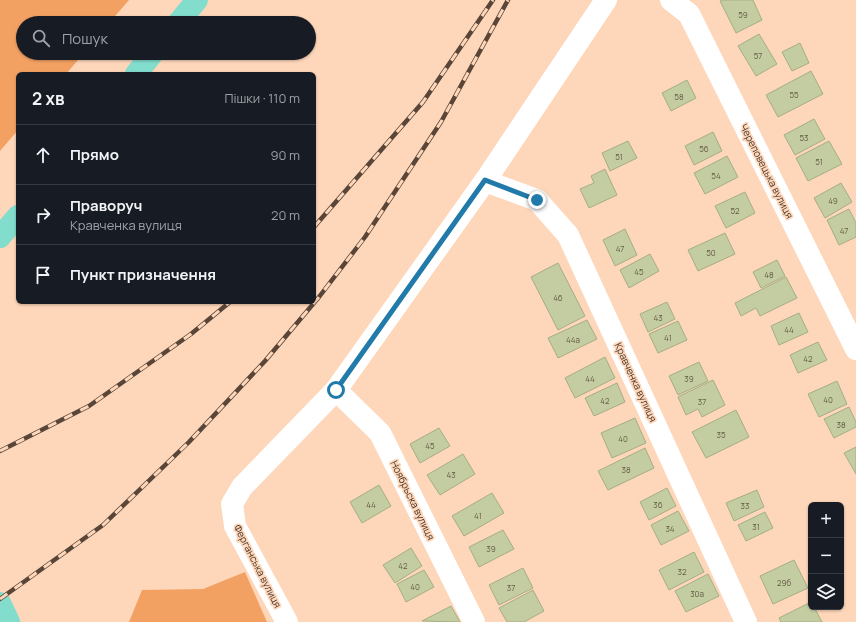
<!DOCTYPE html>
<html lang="uk">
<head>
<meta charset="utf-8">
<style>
	body { margin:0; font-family:Manrope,sans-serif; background:#20242c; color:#f1f3f6 }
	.controls { position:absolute; right:12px; bottom:12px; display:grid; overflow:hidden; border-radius:6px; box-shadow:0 1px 3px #0004 }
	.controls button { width:36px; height:36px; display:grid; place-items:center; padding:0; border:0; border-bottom:1px solid #363941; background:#171b24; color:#f1f3f6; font:20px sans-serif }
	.stop { position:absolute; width:12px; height:12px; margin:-9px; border:3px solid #217aa9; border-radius:50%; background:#fff }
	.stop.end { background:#217aa9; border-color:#fff; box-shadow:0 1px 4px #0008 }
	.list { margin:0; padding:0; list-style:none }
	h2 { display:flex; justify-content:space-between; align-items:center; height:52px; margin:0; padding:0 16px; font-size:17px }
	h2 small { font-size:13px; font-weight:400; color:#9ea1a6 }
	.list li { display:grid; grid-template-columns:26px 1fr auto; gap:12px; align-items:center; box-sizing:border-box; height:60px; padding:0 16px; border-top:1px solid #363941 }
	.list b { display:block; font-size:15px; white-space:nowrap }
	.list p { margin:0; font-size:13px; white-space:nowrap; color:#9ea1a6 }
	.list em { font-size:13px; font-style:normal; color:#9ea1a6 }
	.icon { flex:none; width:22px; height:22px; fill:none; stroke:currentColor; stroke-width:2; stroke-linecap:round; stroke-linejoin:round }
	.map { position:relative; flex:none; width:856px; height:622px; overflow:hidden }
	.search { position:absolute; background:#171b24; box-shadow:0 1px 3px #0004; left:16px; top:16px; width:300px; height:44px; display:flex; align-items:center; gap:10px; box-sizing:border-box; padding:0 14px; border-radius:22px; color:#9ea1a6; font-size:15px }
	.panel { position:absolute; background:#171b24; box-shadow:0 1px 3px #0004; left:16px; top:72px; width:300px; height:232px; border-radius:6px }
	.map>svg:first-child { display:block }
	.green { fill:#f3a162 }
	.building { fill:#c4cda1; stroke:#a5ae83 }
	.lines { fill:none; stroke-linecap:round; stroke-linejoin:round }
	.minor { stroke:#fff; stroke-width:22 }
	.major { stroke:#82ddcd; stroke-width:22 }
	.rail-casing { stroke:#594638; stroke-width:4.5 }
	.rail { stroke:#fed6b9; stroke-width:3; stroke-dasharray:9; stroke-linecap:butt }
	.route { stroke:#217aa9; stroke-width:5 }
	.labels { text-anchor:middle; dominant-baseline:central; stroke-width:3.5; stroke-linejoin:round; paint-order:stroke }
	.number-label { font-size:8px; fill:#655b47 }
	.street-label { font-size:10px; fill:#453529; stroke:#fed6b9 }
</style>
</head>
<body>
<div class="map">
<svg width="856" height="622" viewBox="0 0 856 622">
	<rect width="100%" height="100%" fill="#fed6b9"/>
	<!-- green -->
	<g class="green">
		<polygon points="0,0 129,0 109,23 23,23 23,53 84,53 66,74 18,74 18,130 0,151"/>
		<polygon points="245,572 267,622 129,622 142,590 203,589"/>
	</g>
	<!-- building -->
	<g class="building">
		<polygon points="722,0 753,0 762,20 736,33 720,1"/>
		<polygon points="759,34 777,64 756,76 738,46"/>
		<polygon points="800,43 809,63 792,71 782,52"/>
		<polygon points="811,71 823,94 778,117 766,95"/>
		<polygon points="687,80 696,98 671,111 662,93"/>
		<polygon points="814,119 825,139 795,155 784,135"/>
		<polygon points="713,132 722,151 694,165 685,146"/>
		<polygon points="628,141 637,158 610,171 602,153"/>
		<polygon points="829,141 842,164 808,181 796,158"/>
		<polygon points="727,156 738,177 705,194 694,173"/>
		<polygon points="605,169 617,195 589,208 580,189 594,183 591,176"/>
		<polygon points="841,183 852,202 825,218 814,198"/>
		<polygon points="745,192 755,213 726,228 715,206"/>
		<polygon points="849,209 856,223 856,237 839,245 827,220"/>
		<polygon points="625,229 637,255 615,266 603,240"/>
		<polygon points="725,233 735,254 698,271 688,250"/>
		<polygon points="650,254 659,271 629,288 620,270"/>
		<polygon points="777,260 785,276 761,288 753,272"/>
		<polygon points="558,263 585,316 558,330 531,277"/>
		<polygon points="786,277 797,298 760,316 756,308 741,316 735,303"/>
		<polygon points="667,302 675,319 648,332 640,314"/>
		<polygon points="799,313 808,332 779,345 771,326"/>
		<polygon points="587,320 597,339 558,358 548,338"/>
		<polygon points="678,321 687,340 658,353 649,334"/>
		<polygon points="818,342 827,360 798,373 790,355"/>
		<polygon points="605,357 615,378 575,398 565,378"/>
		<polygon points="699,362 708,381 678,395 669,376"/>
		<polygon points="713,380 725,405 702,417 698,409 686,415 678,397"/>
		<polygon points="837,381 847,404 819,417 808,394"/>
		<polygon points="617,383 625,402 594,416 585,398"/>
		<polygon points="849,407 856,422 856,427 834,438 824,419"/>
		<polygon points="736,410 749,437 706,458 692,432"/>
		<polygon points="635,418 646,443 612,458 601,433"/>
		<polygon points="439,428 450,446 420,463 410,444"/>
		<polygon points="856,447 856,474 844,453"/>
		<polygon points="645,448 654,468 608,490 598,471"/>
		<polygon points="463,454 475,474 440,495 427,475"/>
		<polygon points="379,485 391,506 362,523 350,502"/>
		<polygon points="667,488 676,506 649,520 640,502"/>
		<polygon points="757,490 764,507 734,521 726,503"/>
		<polygon points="492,493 504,513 464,536 452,516"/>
		<polygon points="678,511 689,531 661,545 651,525"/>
		<polygon points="765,512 773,528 746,541 738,525"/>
		<polygon points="503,530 514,549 479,567 469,547"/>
		<polygon points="411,548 422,566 395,583 383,565"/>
		<polygon points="694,552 704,572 669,590 659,570"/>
		<polygon points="794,560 808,588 773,604 760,576"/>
		<polygon points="523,568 533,588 499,605 489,585"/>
		<polygon points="424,570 434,587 406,602 397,584"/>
		<polygon points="708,574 719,596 686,612 675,591"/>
		<polygon points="533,590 544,611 524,622 507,622 499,608"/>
		<polygon points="811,602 811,607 814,607 822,622 781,622 779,618"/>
		<polygon points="451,606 460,622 422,621"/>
	</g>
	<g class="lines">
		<!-- minor -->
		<g class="minor">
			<polyline points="671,0 689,14 856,349"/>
			<polyline points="485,181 537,200 568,235 746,622"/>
			<polyline points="336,390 380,433 474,622"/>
			<polyline points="287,622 235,526 232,504 242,487 336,390 485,181 606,0"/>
		</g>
		<!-- major -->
		<g class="major">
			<polyline points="178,23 197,0"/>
			<polyline points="136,74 153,53"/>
			<polyline points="0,237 18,216"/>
			<polyline points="0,603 9,622"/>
		</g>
		<!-- rail casing -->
		<g class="rail-casing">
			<g id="rail">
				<polyline points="314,227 423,102 493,0"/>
				<polyline points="0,451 89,406 191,334 230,302"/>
				<polyline points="0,599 103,525 189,442 265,361 319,297 365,237 441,122 508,0"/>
			</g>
		</g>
		<!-- rail -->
		<use href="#rail" class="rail"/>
	</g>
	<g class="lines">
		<!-- route -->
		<polyline class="route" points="336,390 485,180 537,200"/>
	</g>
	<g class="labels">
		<!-- number labels -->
		<g class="number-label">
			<text x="743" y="14">59</text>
			<text x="758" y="55">57</text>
			<text x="794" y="94">55</text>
			<text x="679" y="96">58</text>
			<text x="804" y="137">53</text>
			<text x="704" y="148">56</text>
			<text x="619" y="156">51</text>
			<text x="819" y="161">51</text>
			<text x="716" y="175">54</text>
			<text x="833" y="200">49</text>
			<text x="735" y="210">52</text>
			<text x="844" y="230">47</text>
			<text x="620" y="248">47</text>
			<text x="711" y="252">50</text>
			<text x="639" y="271">45</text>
			<text x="769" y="274">48</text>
			<text x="558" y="297">46</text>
			<text x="658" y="317">43</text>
			<text x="789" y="329">44</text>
			<text x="668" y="337">41</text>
			<text x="573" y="339">44а</text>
			<text x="808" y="358">42</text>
			<text x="590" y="378">44</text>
			<text x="689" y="378">39</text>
			<text x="828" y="399">40</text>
			<text x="605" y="400">42</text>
			<text x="702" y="401">37</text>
			<text x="841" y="424">38</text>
			<text x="721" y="434">35</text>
			<text x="623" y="438">40</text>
			<text x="430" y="445">45</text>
			<text x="626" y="469">38</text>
			<text x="451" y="474">43</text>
			<text x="371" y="504">44</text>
			<text x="658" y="504">36</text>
			<text x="745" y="505">33</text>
			<text x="478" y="515">41</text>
			<text x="756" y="526">31</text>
			<text x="670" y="528">34</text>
			<text x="491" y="548">39</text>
			<text x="403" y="565">42</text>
			<text x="682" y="571">32</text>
			<text x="784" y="582">29б</text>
			<text x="415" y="586">40</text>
			<text x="511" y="587">37</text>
			<text x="697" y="593">30а</text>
		</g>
		<!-- street labels -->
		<g class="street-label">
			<text transform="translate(767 171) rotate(63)">Череповецька вулиця</text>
			<text transform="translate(636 382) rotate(65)">Кравченка вулиця</text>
			<text transform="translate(413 500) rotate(64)">Ноябрьска вулиця</text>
			<text transform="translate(258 566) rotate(63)">Ферганська вулиця</text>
		</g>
	</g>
</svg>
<div class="controls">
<button>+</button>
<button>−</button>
<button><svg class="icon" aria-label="layers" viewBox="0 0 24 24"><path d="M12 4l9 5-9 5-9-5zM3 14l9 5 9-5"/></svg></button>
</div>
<div class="stop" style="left:336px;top:390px"></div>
<div class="stop end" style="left:537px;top:200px"></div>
<div class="search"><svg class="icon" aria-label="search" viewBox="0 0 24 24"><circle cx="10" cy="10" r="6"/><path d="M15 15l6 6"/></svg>Пошук</div>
<section class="panel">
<h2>2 хв<small>Пішки · 110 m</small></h2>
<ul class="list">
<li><svg class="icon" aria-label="ahead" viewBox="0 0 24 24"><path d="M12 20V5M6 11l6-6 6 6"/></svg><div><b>Прямо</b></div><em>90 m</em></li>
<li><svg class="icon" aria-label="right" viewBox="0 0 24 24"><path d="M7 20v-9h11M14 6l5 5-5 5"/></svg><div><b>Праворуч</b><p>Кравченка вулиця</p></div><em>20 m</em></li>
<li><svg class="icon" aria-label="arrive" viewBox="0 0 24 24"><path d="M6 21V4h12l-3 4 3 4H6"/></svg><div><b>Пункт призначення</b></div></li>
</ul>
</section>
</div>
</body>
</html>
